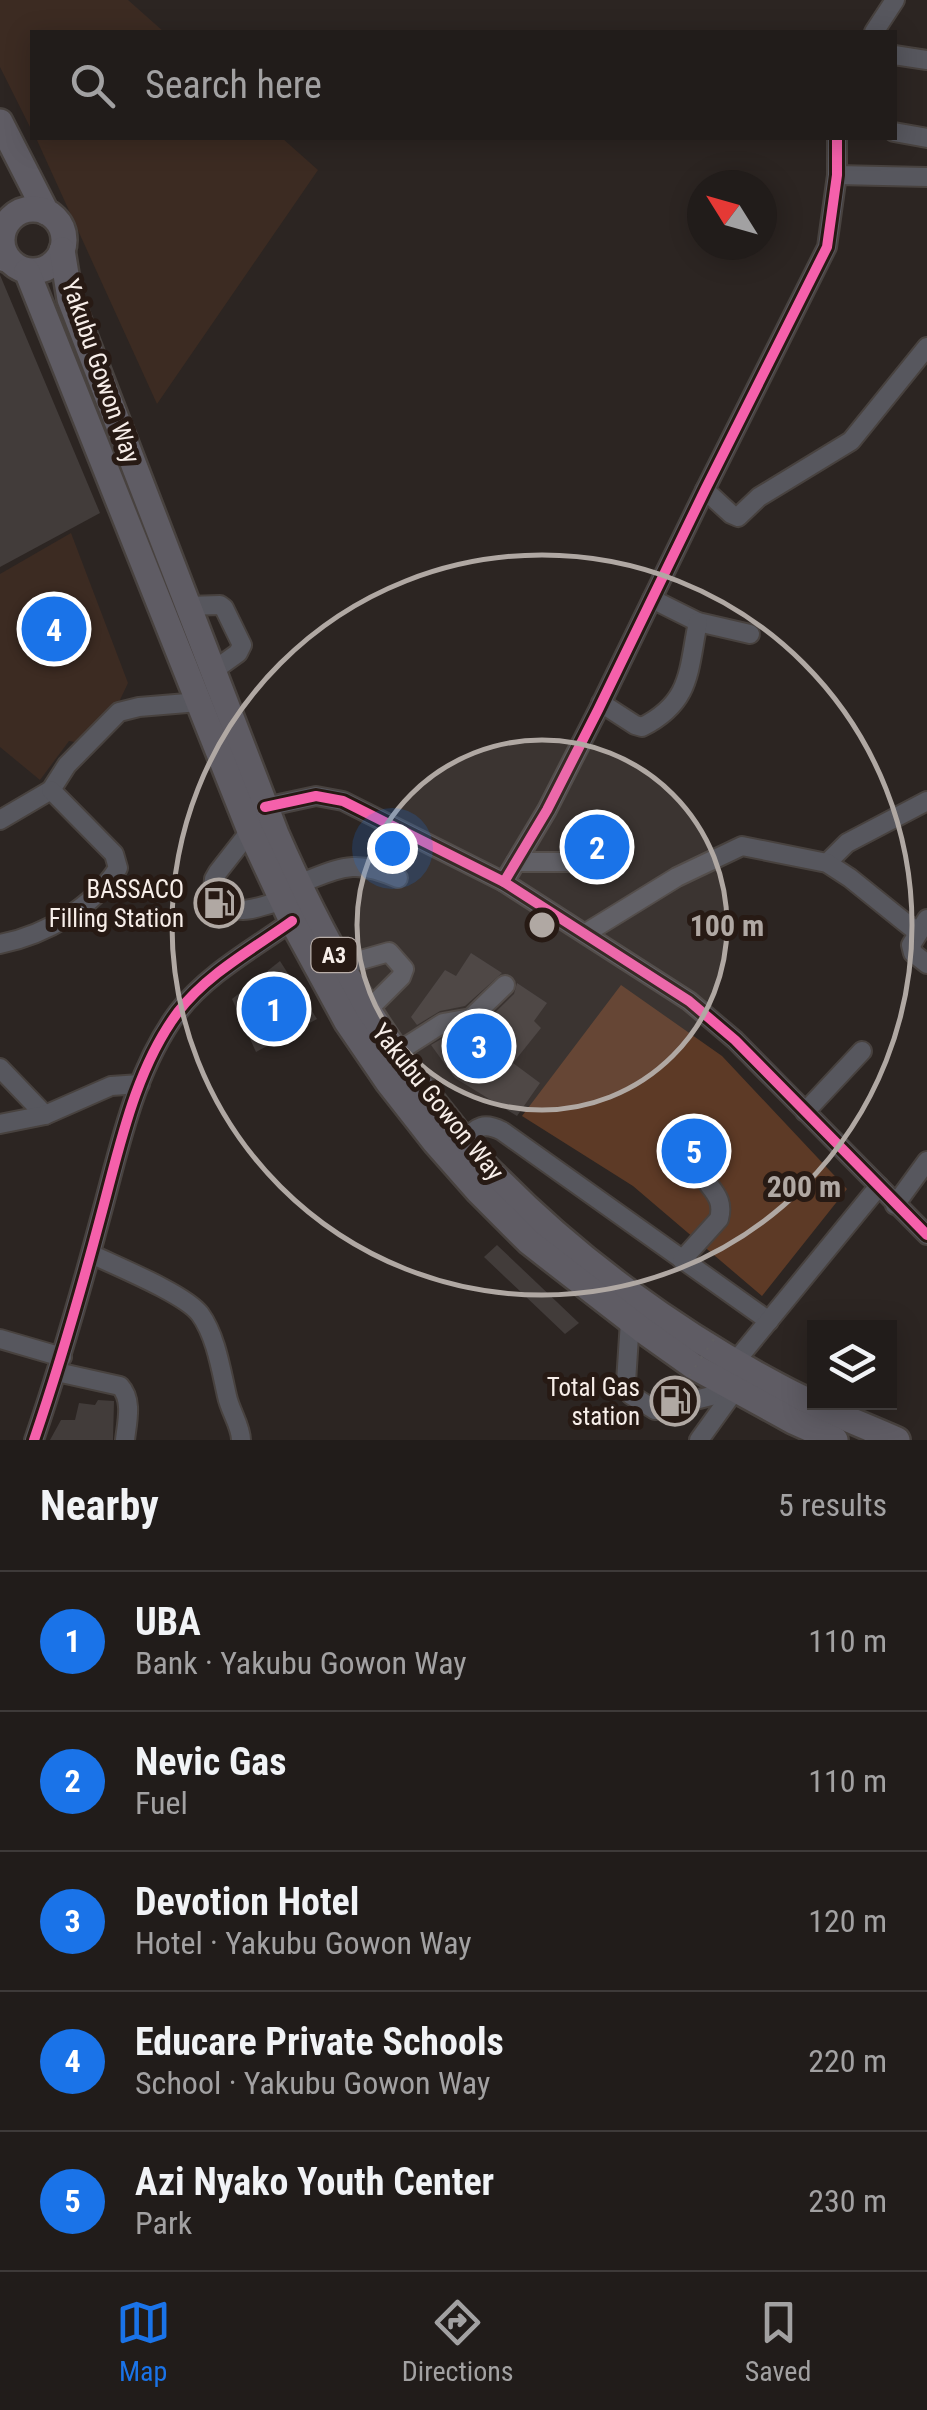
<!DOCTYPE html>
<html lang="en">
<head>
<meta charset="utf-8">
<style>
	body { margin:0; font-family:"Roboto Condensed",sans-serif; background:#2d2927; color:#f1f3f6 }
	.controls { position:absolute; right:30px; bottom:30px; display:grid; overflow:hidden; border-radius:0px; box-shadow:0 5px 25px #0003 }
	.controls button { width:90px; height:90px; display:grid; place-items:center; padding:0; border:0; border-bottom:2px solid #3e3a39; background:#211c1a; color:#f1f3f6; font:50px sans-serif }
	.compass { position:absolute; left:687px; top:170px; width:90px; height:90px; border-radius:50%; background:#211c1a; box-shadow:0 5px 25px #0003; rotate:307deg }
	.you { position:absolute; left:392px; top:848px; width:35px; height:35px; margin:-25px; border:8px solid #fff; border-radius:50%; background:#1a73e8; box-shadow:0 0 0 15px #1a73e833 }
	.badge { display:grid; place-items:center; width:65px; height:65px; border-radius:50%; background:#1a73e8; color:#fff; font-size:32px; font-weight:700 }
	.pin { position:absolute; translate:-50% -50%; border:5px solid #fff; box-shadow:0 2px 10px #0006 }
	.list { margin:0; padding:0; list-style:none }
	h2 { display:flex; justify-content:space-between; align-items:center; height:130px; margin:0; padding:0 40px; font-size:42px }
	h2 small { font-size:32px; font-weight:400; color:#a2a1a2 }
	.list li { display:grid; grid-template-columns:65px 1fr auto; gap:30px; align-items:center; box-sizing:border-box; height:140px; padding:0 40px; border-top:2px solid #3e3a39 }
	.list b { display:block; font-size:38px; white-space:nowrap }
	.list p { margin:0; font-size:32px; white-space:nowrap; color:#a2a1a2 }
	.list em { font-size:32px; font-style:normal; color:#a2a1a2 }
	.icon { flex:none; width:55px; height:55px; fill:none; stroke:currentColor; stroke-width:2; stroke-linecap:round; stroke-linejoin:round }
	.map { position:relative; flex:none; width:927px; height:1440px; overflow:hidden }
	.search { position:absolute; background:#211c1a; box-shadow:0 5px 25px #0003; left:30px; right:30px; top:30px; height:110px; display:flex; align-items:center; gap:25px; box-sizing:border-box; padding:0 35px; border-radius:0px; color:#a2a1a2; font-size:38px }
	.sheet { height:830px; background:#211c1a }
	nav { display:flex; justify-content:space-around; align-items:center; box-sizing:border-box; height:140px; border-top:2px solid #3e3a39; background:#211c1a; font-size:28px; color:#a2a1a2 }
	nav a { display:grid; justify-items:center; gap:5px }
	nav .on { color:#1a73e8 }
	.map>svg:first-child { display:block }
	.built { fill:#3c2b22 }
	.green { fill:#5d3a26 }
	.building { fill:#423c3a }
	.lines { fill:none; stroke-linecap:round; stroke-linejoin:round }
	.minor-casing { stroke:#48423f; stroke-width:22 }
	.major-casing { stroke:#48423f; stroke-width:25 }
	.highway-casing { stroke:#48423f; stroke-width:30 }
	.minor { stroke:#57575e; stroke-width:18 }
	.major { stroke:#626068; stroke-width:20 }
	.highway { stroke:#5f5c64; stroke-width:25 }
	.path-bridge { stroke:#615f63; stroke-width:2.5; stroke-dasharray:2.5 8; stroke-linecap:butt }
	.cycleway-casing { stroke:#271a14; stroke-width:16 }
	.cycleway { stroke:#f560ab; stroke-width:10 }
	.ring { fill:none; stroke:#b0a8a3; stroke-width:5 }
	.labels { text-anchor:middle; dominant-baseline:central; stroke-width:10; stroke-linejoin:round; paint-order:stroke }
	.shield { fill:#271a14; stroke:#b9aea9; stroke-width:2.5 }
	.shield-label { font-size:22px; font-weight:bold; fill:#f7eee9 }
	.street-label { font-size:25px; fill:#f7eee9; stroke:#271a14 }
	.poi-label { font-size:25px; fill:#f7eee9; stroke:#271a14; text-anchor:end }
	.centre { fill:#b0a8a3; stroke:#271a14; stroke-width:5 }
	.ring-label { font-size:30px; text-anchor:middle; font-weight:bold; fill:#b0a8a3; stroke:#271a14; stroke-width:10; stroke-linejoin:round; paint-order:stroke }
</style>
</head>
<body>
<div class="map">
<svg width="927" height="1440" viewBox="0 0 927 1440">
	<rect width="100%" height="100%" fill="#2c2522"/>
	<!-- built -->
	<g class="built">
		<polygon points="0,0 128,0 164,32 32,32 32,131 0,67"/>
		<polygon points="36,138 282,138 318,170 157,404"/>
		<polygon points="71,533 128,683 119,702 75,742 69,741 40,780 0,747 0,574"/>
	</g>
	<!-- green -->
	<polygon class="green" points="621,985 722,1056 847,1189 762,1296 633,1186 522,1116"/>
	<!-- building -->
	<g class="building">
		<polygon points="0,275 100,513 0,567"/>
		<polygon points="471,953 502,973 465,1006 440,1011 417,1025 411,1017 445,970 456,976"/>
		<polygon points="280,961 317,1019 256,1052 232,999"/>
		<polygon points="517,983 547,1003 534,1021 541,1028 513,1063 540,1083 517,1116 455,1078 431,1045 448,1035 479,1028 514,994"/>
		<polygon points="497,1245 579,1323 565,1334 484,1257"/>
		<polygon points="98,1400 114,1401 113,1440 50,1440 61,1420 75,1420 79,1403 95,1405"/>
	</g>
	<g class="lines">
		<!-- minor casing -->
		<g class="minor-casing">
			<g id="minor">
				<polyline points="874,32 895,0"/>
				<polyline points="894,55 927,60"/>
				<polyline points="894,132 927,138"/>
				<polyline points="837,175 927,177"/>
				<polyline points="705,490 731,514 738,517 759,497 851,441 927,347"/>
				<polyline points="652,599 698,622 750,634"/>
				<polyline points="187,606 220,605 224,608 242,645 238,653 213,671"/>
				<path d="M 601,703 L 635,725 L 642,727 C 692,702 688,670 698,622"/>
				<polyline points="265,807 316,796 343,801 504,882 689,1001 735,1040 927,1235"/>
				<polyline points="0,820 51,790 67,765 119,712 139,707 199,702"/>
				<path d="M 250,831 L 218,872 L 214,879 L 213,889 C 237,921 246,909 282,901"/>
				<polyline points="516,862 581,862 598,867"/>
				<polyline points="827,863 847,843 927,801"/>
				<polyline points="504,882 547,810 598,710 705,490 827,247 837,175 837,138"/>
				<path d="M 298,884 C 341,868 353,858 398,878"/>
				<polyline points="927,919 911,945 913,953 927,964"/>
				<polyline points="586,933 677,877 742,846 827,863 850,878 917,932"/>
				<path d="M 0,944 C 46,935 93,907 118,868 L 114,854 L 51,790"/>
				<polyline points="340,966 389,952 404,969 401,977 367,1011"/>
				<polyline points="396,1053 443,1023 471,1018 505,985"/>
				<polyline points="0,1068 45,1115"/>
				<polyline points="805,1112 862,1051"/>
				<polyline points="0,1124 45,1115 111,1086 140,1084"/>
				<path d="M 464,1141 C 477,1126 484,1122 502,1131 L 769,1321"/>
				<polyline points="895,1205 927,1161"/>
				<path d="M 91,1254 C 116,1266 185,1294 200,1314 C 216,1336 221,1370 227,1396 C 230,1411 241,1426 241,1440"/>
				<path d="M 682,1260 L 719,1219 C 723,1204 718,1196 709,1185"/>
				<polyline points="630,1321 626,1382 631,1395 655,1410 735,1390"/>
				<polyline points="0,1339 62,1357"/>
				<polyline points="735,1362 879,1186"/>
				<path d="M 57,1372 L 120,1386 C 133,1400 127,1422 125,1440"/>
				<path d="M 34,1440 C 59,1367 80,1294 100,1219 C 119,1150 134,1071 178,1012 C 207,974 253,949 292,921"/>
				<polyline points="699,1440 735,1390"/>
			</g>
		</g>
		<!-- major casing -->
		<g class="major-casing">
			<g id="major">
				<polyline points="0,231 3,231"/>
				<polyline points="0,260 11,263"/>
			</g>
		</g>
		<!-- highway casing -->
		<g class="highway-casing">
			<g id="highway">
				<polyline points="0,122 46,212"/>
				<circle cx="33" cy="240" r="31"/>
				<path d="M 62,250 L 70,299 L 276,834 C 322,939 373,1029 446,1118 C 462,1138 477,1159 495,1176 C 576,1259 677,1333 780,1387 C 817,1407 858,1423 897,1440"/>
				<polyline points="27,271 250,831 292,921 347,1022 388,1082 435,1142 479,1192 529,1242 641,1329 693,1366 793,1421 835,1440"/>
			</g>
		</g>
		<!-- minor -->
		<use href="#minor" class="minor"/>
		<!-- major -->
		<use href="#major" class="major"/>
		<!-- highway -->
		<use href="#highway" class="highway"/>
		<!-- path-bridge -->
		<polyline class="path-bridge" points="689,1376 716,1336"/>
		<!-- cycleway casing -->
		<g class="cycleway-casing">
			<g id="cycleway">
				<polyline points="265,807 316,796 343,801 504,882 689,1001 735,1040 927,1235"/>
				<polyline points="504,882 547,810 598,710 705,490 827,247 837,175 837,138"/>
				<path d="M 34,1440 C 59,1367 80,1294 100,1219 C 119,1150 134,1071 178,1012 C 207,974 253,949 292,921"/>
			</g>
		</g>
		<!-- cycleway -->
		<use href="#cycleway" class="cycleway"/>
	</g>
	<!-- distance rings -->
	<circle cx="542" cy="925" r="185" fill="#b0a8a3" fill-opacity=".12"/>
	<g class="ring">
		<circle cx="542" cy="925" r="185"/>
		<circle cx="542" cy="925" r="370"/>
	</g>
	<!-- icons -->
	<defs>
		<g id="fuel-ring" transform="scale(2.5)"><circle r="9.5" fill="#271a14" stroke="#b0a8a3" stroke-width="1.5"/><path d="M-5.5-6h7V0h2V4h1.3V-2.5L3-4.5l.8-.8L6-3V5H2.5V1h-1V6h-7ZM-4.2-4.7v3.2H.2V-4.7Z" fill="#b0a8a3"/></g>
	</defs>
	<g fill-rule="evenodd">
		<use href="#fuel-ring" x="219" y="903"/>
		<use href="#fuel-ring" x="675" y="1401"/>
	</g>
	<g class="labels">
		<!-- shield labels -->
		<rect class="shield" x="311.5" y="938" width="45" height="34" rx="8"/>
		<g class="shield-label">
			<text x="334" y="955">A3</text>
		</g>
		<!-- street labels -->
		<g class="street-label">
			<text transform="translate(101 371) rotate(71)">Yakubu Gowon Way</text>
			<text transform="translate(438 1102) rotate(51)">Yakubu Gowon Way</text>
		</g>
		<!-- poi labels -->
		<g class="poi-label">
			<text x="184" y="889">BASSACO<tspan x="184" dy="29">Filling Station</tspan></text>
			<text x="640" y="1387">Total Gas<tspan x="640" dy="29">station</tspan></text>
		</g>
	</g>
	<circle cx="542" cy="925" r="15" class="centre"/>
	<g class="ring-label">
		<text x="727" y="936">100 m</text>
		<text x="804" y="1197">200 m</text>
	</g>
</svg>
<div class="controls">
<button><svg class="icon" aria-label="layers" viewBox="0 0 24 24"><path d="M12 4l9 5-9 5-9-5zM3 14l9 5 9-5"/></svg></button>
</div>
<svg class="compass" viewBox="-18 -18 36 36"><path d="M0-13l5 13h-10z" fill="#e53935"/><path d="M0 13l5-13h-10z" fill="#a2a1a2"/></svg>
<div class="you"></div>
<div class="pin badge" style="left:274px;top:1009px">1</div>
<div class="pin badge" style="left:597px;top:847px">2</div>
<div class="pin badge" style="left:479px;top:1046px">3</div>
<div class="pin badge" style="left:54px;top:629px">4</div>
<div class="pin badge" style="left:694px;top:1151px">5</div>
<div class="search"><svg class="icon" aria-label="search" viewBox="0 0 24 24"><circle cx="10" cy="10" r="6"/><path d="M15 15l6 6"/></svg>Search here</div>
</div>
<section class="sheet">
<h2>Nearby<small>5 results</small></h2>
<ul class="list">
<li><span class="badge">1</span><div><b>UBA</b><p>Bank · Yakubu Gowon Way</p></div><em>110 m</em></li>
<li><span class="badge">2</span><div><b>Nevic Gas</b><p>Fuel</p></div><em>110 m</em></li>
<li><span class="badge">3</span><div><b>Devotion Hotel</b><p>Hotel · Yakubu Gowon Way</p></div><em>120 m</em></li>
<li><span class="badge">4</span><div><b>Educare Private Schools</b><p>School · Yakubu Gowon Way</p></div><em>220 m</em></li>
<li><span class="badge">5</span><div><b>Azi Nyako Youth Center</b><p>Park</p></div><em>230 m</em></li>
</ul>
</section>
<nav>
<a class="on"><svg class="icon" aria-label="map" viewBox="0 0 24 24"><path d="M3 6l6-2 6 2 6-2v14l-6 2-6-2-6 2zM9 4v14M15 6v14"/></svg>Map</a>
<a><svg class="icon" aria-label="directions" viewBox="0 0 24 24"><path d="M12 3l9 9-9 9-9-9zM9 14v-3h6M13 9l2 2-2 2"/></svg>Directions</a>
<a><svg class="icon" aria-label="saved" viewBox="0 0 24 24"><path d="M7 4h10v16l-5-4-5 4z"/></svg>Saved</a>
</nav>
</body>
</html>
